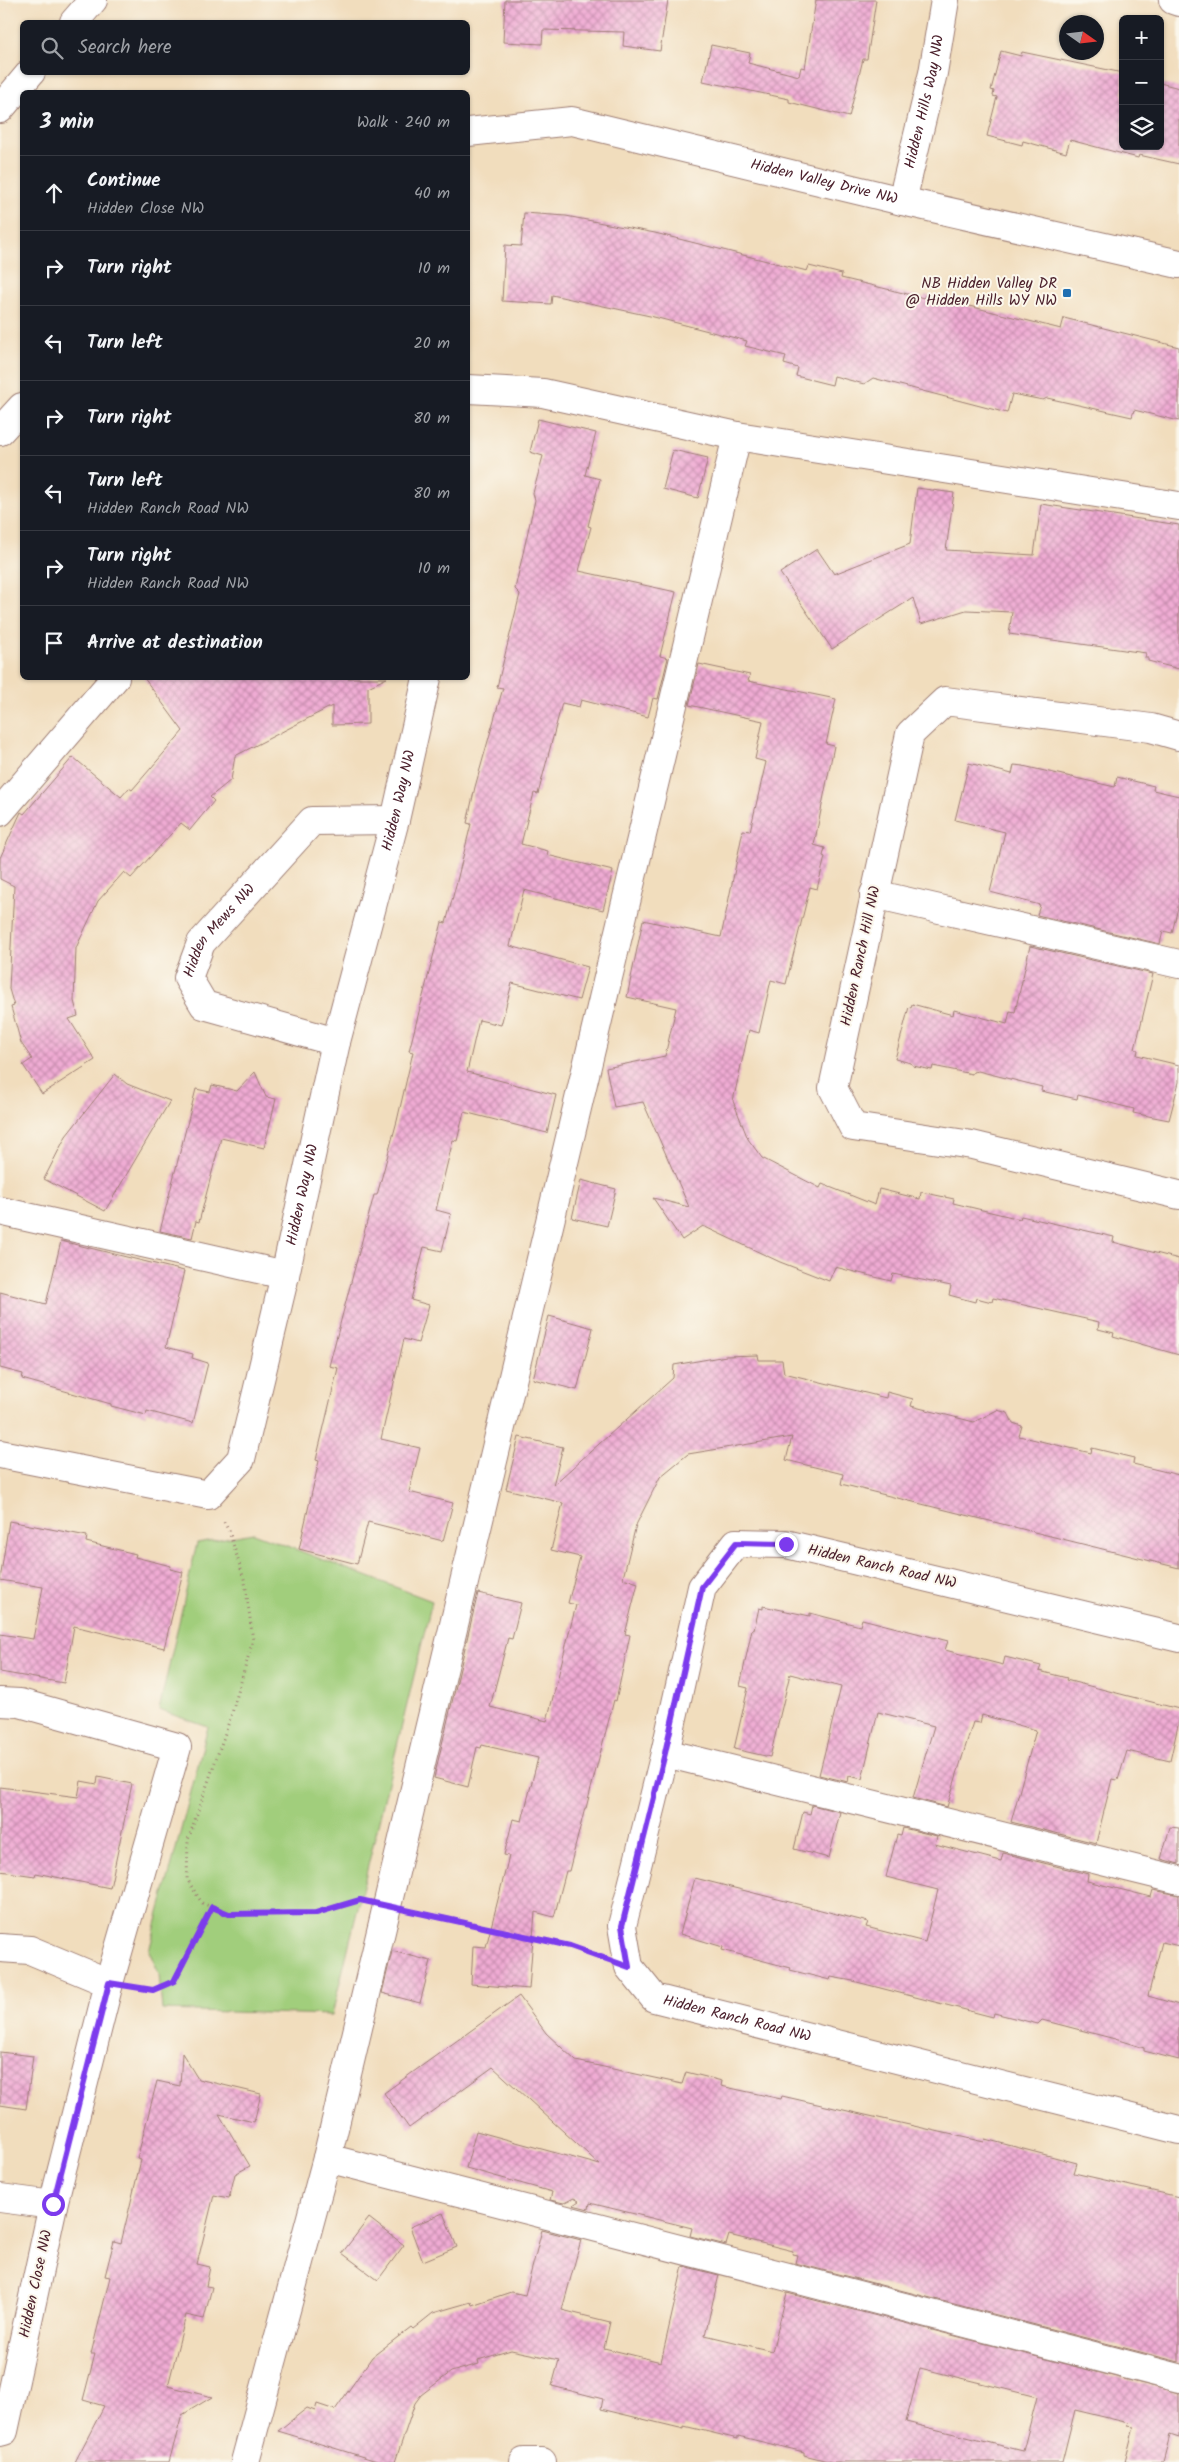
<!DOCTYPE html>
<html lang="en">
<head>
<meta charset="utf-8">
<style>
	body { margin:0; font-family:Kalam,sans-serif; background:#242831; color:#f1f3f6 }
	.controls { position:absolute; right:15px; top:15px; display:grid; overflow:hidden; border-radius:8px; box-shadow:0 1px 4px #0004 }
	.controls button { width:45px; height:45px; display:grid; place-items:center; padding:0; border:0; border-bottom:1px solid #363941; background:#171b24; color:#f1f3f6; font:25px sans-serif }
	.compass { position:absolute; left:1059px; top:15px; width:45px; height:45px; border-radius:50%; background:#171b24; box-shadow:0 1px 4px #0004; rotate:104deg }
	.stop { position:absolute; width:15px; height:15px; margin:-11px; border:4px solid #7c3aed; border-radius:50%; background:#fff }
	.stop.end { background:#7c3aed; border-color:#fff; box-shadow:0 1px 5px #0008 }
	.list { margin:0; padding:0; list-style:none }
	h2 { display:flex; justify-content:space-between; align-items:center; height:65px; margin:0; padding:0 20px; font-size:21px }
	h2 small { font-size:16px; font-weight:400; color:#9ea1a6 }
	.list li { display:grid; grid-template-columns:32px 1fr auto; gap:15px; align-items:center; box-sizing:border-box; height:75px; padding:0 20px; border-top:1px solid #363941 }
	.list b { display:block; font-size:19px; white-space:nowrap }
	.list p { margin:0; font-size:16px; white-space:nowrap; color:#9ea1a6 }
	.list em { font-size:16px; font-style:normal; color:#9ea1a6 }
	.icon { flex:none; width:28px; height:28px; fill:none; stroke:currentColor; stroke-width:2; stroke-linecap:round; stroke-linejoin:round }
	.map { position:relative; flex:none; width:1179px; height:2462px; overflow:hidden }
	.search { position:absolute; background:#171b24; box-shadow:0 1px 4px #0004; left:20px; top:20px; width:450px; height:55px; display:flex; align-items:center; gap:12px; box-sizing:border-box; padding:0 18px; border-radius:8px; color:#9ea1a6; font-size:19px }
	.panel { position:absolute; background:#171b24; box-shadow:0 1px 4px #0004; left:20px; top:90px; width:450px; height:590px; border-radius:8px }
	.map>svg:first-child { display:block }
	.park { fill:#a1ce7c; stroke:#767654 }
	.building { fill:url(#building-cross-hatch); fill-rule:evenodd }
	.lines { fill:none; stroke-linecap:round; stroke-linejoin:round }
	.minor-casing { stroke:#9e7e74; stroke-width:30 }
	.major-casing { stroke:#9e7e74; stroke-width:30 }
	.path { stroke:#9e7e74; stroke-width:3; stroke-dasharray:1 4; stroke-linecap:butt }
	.minor { stroke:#fff; stroke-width:28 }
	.major { stroke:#fff; stroke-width:28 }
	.route { stroke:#7c3aed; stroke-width:6 }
	.poi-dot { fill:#1f6fb2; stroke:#fbf7ec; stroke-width:2 }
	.labels { text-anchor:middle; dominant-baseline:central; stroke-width:4; stroke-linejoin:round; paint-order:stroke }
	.street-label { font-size:15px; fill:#4a1f2b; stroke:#fbf7ec }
	.poi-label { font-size:15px; fill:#4a1f2b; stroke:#fbf7ec; text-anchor:end }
</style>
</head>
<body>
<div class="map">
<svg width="1179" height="2462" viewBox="0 0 1179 2462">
	<defs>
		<pattern id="building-cross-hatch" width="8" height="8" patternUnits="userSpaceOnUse" patternTransform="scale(1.25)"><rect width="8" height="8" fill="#f0acd4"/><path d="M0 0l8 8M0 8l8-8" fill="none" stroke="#c48bac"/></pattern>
	</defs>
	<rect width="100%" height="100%" fill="#fbf7ec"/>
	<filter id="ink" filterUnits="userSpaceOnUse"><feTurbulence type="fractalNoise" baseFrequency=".02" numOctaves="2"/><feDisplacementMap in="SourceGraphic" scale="10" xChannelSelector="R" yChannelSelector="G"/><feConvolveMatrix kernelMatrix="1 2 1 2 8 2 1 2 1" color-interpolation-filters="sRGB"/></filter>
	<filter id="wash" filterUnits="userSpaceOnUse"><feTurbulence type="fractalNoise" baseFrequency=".0096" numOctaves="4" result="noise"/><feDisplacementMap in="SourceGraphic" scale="20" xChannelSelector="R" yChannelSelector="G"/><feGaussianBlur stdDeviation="1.12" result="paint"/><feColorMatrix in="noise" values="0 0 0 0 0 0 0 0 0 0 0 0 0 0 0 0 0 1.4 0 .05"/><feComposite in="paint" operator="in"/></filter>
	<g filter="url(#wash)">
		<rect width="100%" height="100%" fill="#f1ddbd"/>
		<!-- park -->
		<polygon class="park" points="253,1533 432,1601 332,2015 162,2010 159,1974 149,1951 208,1727 159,1710 197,1543"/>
		<g id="blocks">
			<!-- building -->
			<g class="building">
				<polygon points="505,0 668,0 660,51 623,46 624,32 543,30 542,44 503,42"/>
				<polygon points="816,0 876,0 867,59 863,59 849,117 789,102 789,99 703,81 711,45 750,53 748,63 799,76 801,67 805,68"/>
				<polygon points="1001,51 1021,56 1022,52 1123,73 1123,146 1160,146 1160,83 1179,88 1179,164 1139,155 1138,158 1070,140 1066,153 1023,141 1022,145 987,136 997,97 993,96 994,91 991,90"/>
				<polygon points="524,213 566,216 655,233 807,271 809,266 842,274 841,278 924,298 925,295 1061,329 1064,318 1179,347 1179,421 1134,410 1132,417 1047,398 1043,400 1012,394 1007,413 873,378 864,384 834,376 832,385 796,376 798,368 784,364 786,356 745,346 747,341 650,316 552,295 551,304 502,301 505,245 521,246"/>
				<polygon points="538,419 596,433 585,475 600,479 588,526 591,527 579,571 676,592 660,656 668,658 658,699 653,698 648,717 581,700 579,707 562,703 538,794 534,793 521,844 548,851 547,855 613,871 603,910 524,890 510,946 588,967 579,1000 512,983 501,1025 479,1020 467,1072 556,1095 547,1133 464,1112 457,1141 453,1140 436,1210 451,1214 442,1251 424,1247 411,1300 429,1305 418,1343 404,1339 381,1439 420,1448 409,1492 453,1503 443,1541 368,1522 357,1564 299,1549 319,1461 316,1460 338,1368 329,1366 374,1195 377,1195 397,1121 413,1052 409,1051 442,922 446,923 457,881 471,824 467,823 475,787 503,688 497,687 520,594 515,589 535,500 533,493 543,456 530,452"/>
				<polygon points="673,450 708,458 698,498 663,489"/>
				<polygon points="917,488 954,493 946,550 1034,555 1041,504 1179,525 1179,669 1148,661 1148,658 1145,658 1146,653 1009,634 1012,612 966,610 921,624 913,598 832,649 780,573 817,549 834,574 910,544"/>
				<polygon points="699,664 750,675 748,681 836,699 826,744 834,746 814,845 825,848 823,856 825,857 817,889 810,887 786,984 771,980 759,1033 749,1030 733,1101 748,1139 762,1158 820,1188 822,1184 875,1205 879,1189 920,1199 921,1192 954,1199 953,1203 1020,1219 1021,1216 1114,1237 1113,1242 1179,1259 1179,1355 1113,1336 1114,1333 1098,1329 1099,1322 993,1298 992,1302 976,1298 975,1302 949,1295 951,1286 893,1274 891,1281 835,1267 829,1281 780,1262 703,1226 682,1240 653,1198 689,1207 643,1102 614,1107 606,1068 665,1056 676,1008 627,997 643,920 721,937 743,830 750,831 766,762 755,759 763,721 689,705"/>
				<polygon points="144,678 387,678 368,687 368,724 332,725 332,706 235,756 231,780 210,797 214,801 190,830 181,823 131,878 124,872 98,901 76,948 74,1001 78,1016 69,1019 95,1060 42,1094 23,1065 32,1059 21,1043 11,1007 14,1006 9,989 14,886 0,879 0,858 21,812 24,814 73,757 121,797 129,788 132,790 183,731"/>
				<polygon points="969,763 1012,774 1014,765 1023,766 1115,787 1117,777 1154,786 1153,790 1179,796 1179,903 1172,933 1163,931 1160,944 1037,915 1040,905 990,892 1005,832 955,820"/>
				<polygon points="1030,946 1153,974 1135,1049 1138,1050 1137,1055 1179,1065 1179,1082 1169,1120 1133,1113 1134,1109 1078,1095 1077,1099 1041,1091 1042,1087 978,1071 973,1072 972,1074 933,1066 932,1070 913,1066 911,1063 895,1059 909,1007 911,1008 912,1004 953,1015 954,1010 1007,1024 1010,1011 1015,1012"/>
				<polygon points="255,1072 266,1097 276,1099 264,1148 221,1138 199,1222 196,1221 192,1238 160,1231 196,1089 210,1092 212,1085 237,1091"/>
				<polygon points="115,1074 127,1084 170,1101 105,1211 44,1179 66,1136"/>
				<polygon points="581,1180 616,1189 607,1226 572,1218"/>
				<polygon points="61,1241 184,1271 166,1347 193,1354 192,1358 208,1363 193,1423 147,1411 146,1415 111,1406 111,1404 22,1379 23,1374 0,1368 0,1292 46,1304"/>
				<polygon points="549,1316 593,1328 577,1390 533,1379"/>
				<polygon points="758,1355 759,1360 782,1360 784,1373 886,1398 887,1392 913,1399 911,1406 974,1422 997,1410 1008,1413 1013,1423 1022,1426 1019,1436 1091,1453 1092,1448 1134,1458 1133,1464 1179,1475 1179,1568 841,1484 843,1474 786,1460 792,1437 688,1454 660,1477 636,1525 623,1578 638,1583 625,1634 630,1635 616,1701 614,1700 586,1808 585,1808 569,1871 566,1871 554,1917 535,1912 529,1989 471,1984 473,1946 486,1947 509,1856 504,1855 513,1819 522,1821 538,1758 482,1745 481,1748 477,1747 468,1787 434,1778 478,1593 521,1603 512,1639 508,1638 490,1707 547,1721 576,1605 568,1603 580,1557 551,1550 563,1503 506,1489 519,1437 563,1447 553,1485 673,1378 674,1365 726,1356"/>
				<polygon points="9,1521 87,1536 86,1542 136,1554 135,1557 171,1566 170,1569 183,1572 164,1648 74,1626 64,1683 0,1672 0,1634 33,1639 43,1587 0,1580"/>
				<polygon points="763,1606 810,1616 810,1613 860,1626 862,1619 948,1641 945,1650 1003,1665 1005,1657 1041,1666 1039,1671 1067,1678 1066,1680 1179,1709 1179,1721 1170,1761 1127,1751 1118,1780 1112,1779 1096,1843 1011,1822 1036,1730 982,1715 980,1723 973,1722 947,1807 913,1798 934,1726 878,1712 862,1779 849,1776 848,1782 819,1775 841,1687 790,1674 770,1757 734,1749 748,1688 740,1686 752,1629 754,1630 759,1608 763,1609"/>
				<polygon points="98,1777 132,1784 110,1888 36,1873 35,1876 0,1871 0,1787 78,1797 81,1781 97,1784"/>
				<polygon points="812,1805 840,1812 829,1858 794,1849 803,1812 810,1814"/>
				<polygon points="1170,1827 1179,1828 1179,1864 1161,1859"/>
				<polygon points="903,1828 937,1836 935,1844 1001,1861 1003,1853 1088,1874 1087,1881 1151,1897 1153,1890 1179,1895 1179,1946 1162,1942 1148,1996 1179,2005 1179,2060 1144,2051 1144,2048 1115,2039 1042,2020 1038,2024 994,2013 993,2017 853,1981 831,1977 830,1980 790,1970 791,1968 722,1950 723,1947 680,1934 695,1878 868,1922 866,1927 925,1942 938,1890 886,1877 897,1835 901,1836"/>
				<polygon points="392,1951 431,1961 420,2003 382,1993"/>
				<polygon points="519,1996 546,2033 576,2061 682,2084 686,2072 722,2081 721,2086 781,2099 782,2096 984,2142 985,2139 1077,2163 1074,2173 1179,2197 1179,2362 795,2263 797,2255 792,2254 793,2251 729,2235 726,2245 690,2236 692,2228 590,2203 589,2209 573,2205 579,2201 574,2198 564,2203 550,2200 552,2192 466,2168 476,2131 600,2165 493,2067 409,2128 384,2093"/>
				<polygon points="0,2052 33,2056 26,2109 0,2105"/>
				<polygon points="182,2053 198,2079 261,2094 254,2122 219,2114 250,2166 235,2174 229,2198 214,2195 197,2264 210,2267 206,2286 212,2287 204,2319 186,2315 168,2386 212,2397 182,2415 169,2462 75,2462 104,2406 83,2400 95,2354 91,2354 110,2277 105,2276 114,2241 121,2243 141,2160 137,2159 157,2081 180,2086"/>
				<polygon points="443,2213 457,2247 423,2261 410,2227"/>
				<polygon points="369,2218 404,2245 378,2280 342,2253"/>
				<path d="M 542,2230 L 581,2240 L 562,2310 L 610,2322 L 604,2348 L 661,2362 L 683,2266 L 719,2275 L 705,2335 L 772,2351 L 787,2293 L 1179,2393 L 1179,2438 L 1170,2435 L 1163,2462 L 1125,2462 L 1134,2427 L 1128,2426 L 1129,2423 L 1075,2410 L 1062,2462 L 832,2462 L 804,2455 L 804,2452 L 738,2436 L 738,2439 L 684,2426 L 684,2429 L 601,2409 L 603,2399 L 552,2386 L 559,2360 L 511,2350 L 478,2360 L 479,2364 L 451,2372 L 421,2395 L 415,2403 L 395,2462 L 380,2462 L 278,2431 L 307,2408 L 315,2411 L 317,2404 L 335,2410 L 372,2357 L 411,2327 L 413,2329 L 433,2313 L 471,2302 L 472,2305 L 511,2292 L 525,2295 ZM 920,2368 L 1037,2397 L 1023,2451 L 906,2422 Z"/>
			</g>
		</g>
	</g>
	<g filter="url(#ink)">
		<use href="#blocks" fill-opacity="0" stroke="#9e7e74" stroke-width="1"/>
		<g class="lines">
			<!-- minor casing -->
			<g class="minor-casing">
				<g id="minor">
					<polyline points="1173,0 1179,2"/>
					<path id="s1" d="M 468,132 L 572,121 L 902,201 L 1179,264"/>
					<path id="s2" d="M 902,201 L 933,73 L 945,0"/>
					<polyline points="468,389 543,393 737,436 1179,506"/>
					<polyline points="0,431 22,407"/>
					<polyline points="1179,736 1151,728 945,701 910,734 833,1088 853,1127 972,1145 1179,1195"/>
					<polyline points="0,812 115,678"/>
					<polyline points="874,894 1179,964"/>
					<path id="s3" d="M 336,1042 L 204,1005 L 188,978 L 201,943 L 312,821 L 395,820"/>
					<polyline points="0,1211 285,1275"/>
					<path id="s4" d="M 0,1454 L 208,1495 L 241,1459 L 285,1275 L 336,1042 L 395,820 L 427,678"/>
					<path id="s5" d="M 1179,1638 L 786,1544 L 736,1543 L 702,1587 L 665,1753 L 622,1926 L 629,1967 L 654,1998 L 1179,2130"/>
					<polyline points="0,1702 20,1703 177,1747 109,1983"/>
					<polyline points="665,1753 1179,1880"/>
					<polyline points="0,1948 30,1950 109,1983 53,2205 4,2431 0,2432"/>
					<polyline points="327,2158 1179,2378"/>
					<polyline points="0,2198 53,2205"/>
					<polyline points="245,2462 327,2158 737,436"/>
					<polyline points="524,2462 542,2462"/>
				</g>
			</g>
			<!-- major casing -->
			<g class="major-casing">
				<g id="major">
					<polyline points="74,22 93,0"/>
					<polyline points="0,109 31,72"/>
				</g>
			</g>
			<!-- path -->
			<g class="path">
				<polyline points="224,1522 229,1531 245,1582 253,1640 232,1713 188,1840 187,1879 202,1903 229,1914 316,1913 355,1901"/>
				<polyline points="419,1912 570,1946 595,1955"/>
				<polyline points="139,1988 153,1990 174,1981 212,1907"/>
			</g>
			<!-- minor -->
			<use href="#minor" class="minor"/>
			<!-- major -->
			<use href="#major" class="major"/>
		</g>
	</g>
	<g class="lines" filter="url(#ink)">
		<!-- route -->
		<polyline class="route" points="53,2204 109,1983 153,1990 174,1981 212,1907 229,1914 316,1913 360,1900 570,1946 629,1967 622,1926 665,1753 702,1587 736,1543 786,1544"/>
	</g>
	<!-- markers -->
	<rect class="poi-dot" x="1062" y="288" width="10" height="10" rx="2.5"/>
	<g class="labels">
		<!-- street labels -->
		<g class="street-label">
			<text stroke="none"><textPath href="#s2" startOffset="102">Hidden Hills Way NW</textPath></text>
			<text stroke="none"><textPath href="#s1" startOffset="364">Hidden Valley Drive NW</textPath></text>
			<text stroke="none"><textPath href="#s4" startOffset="938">Hidden Way NW</textPath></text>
			<text stroke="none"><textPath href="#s3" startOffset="226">Hidden Mews NW</textPath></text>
			<text transform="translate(861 956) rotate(-78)">Hidden Ranch Hill NW</text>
			<text stroke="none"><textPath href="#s4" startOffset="532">Hidden Way NW</textPath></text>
			<text transform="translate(882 1567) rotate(13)">Hidden Ranch Road NW</text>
			<text stroke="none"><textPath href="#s5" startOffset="1025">Hidden Ranch Road NW</textPath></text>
			<text transform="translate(36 2284) rotate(-78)">Hidden Close NW</text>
		</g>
		<!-- poi labels -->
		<g class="poi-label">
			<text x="1057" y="284">NB Hidden Valley DR<tspan x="1057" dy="17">@ Hidden Hills WY NW</tspan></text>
		</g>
	</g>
</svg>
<div class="controls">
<button>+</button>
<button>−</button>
<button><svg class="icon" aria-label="layers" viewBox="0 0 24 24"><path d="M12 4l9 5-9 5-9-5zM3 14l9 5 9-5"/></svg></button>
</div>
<svg class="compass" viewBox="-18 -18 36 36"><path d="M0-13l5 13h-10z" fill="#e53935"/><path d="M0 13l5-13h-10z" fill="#9ea1a6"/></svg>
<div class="stop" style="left:53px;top:2204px"></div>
<div class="stop end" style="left:786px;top:1544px"></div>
<div class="search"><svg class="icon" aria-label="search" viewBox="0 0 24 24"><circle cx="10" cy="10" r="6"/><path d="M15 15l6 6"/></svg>Search here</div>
<section class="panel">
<h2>3 min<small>Walk · 240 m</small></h2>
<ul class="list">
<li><svg class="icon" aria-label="ahead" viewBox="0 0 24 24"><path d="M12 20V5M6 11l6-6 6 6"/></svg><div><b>Continue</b><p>Hidden Close NW</p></div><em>40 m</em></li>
<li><svg class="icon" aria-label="right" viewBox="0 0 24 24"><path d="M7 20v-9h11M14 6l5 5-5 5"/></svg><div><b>Turn right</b></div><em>10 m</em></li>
<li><svg class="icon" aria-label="left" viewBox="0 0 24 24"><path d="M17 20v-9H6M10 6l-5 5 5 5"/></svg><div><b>Turn left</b></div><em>20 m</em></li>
<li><svg class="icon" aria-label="right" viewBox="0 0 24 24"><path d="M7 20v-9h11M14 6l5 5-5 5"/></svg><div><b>Turn right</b></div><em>80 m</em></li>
<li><svg class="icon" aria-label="left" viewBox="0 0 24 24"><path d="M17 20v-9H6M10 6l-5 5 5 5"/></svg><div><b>Turn left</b><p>Hidden Ranch Road NW</p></div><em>80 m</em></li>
<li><svg class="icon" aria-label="right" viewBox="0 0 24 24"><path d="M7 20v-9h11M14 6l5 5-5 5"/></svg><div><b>Turn right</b><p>Hidden Ranch Road NW</p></div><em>10 m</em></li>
<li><svg class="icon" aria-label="arrive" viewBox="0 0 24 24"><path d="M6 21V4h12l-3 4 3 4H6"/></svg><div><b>Arrive at destination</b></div></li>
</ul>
</section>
</div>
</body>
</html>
